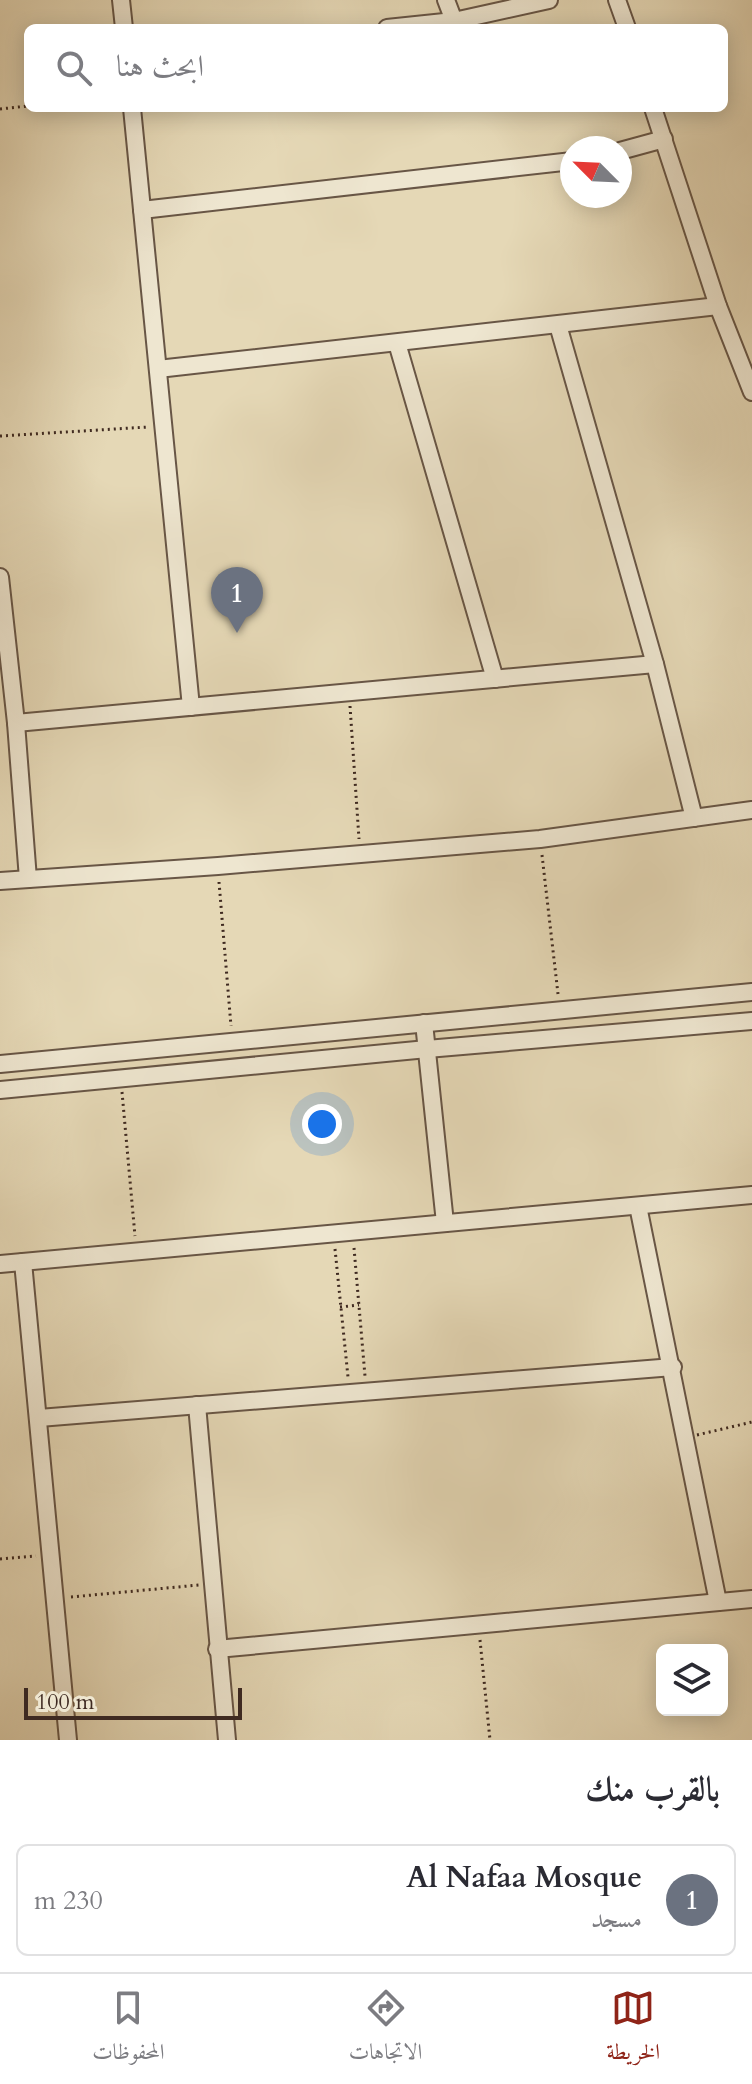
<!DOCTYPE html>
<html lang="ar">
<head>
<meta charset="utf-8">
<style>
	body { margin:0; font-family:Cardo,Amiri,serif; background:#f2f2f3; color:#2b2b33; direction:rtl }
	.controls { position:absolute; right:24px; bottom:24px; display:grid; overflow:hidden; border-radius:12px; box-shadow:0 4px 20px #0003 }
	.controls button { width:72px; height:72px; display:grid; place-items:center; padding:0; border:0; border-bottom:2px solid #e1e1e2; background:#fff; color:#2b2b33; font:40px sans-serif }
	.compass { position:absolute; left:560px; top:136px; width:72px; height:72px; border-radius:50%; background:#fff; box-shadow:0 4px 20px #0003; rotate:294deg }
	.scale { position:absolute; left:24px; bottom:20px; width:218px; box-sizing:border-box; padding-left:8px; border:4px solid #3f2a21; border-top:0; font-size:22px; line-height:28px; white-space:nowrap; color:#3f2a21; -webkit-text-stroke:6px #eee6d0; paint-order:stroke }
	.you { position:absolute; left:322px; top:1124px; width:28px; height:28px; margin:-20px; border:6px solid #fff; border-radius:50%; background:#1a73e8; box-shadow:0 0 0 12px #1a73e833 }
	.badge { display:grid; place-items:center; width:52px; height:52px; border-radius:50%; background:#8f2418; color:#fff; font-size:26px; font-weight:700 }
	.pin { position:absolute; translate:-50% -66px; filter:drop-shadow(0 2px 4px #0008) }
	.pin::after { content:''; position:absolute; top:42px; width:28px; height:24px; background:inherit; clip-path:polygon(0 0,100% 0,50% 100%) }
	.list { margin:0; padding:0; list-style:none }
	h2 { display:flex; justify-content:space-between; align-items:center; height:104px; margin:0; padding:0 32px; font-size:34px }
	h2 small { font-size:26px; font-weight:400; color:#7c7c81 }
	.list li { display:grid; grid-template-columns:52px 1fr auto; gap:24px; align-items:center; box-sizing:border-box; height:112px; margin:0 16px 16px; padding:0 16px; border:2px solid #e1e1e2; border-radius:12px }
	.list b { display:block; font-size:30px; white-space:nowrap }
	.list p { margin:0; font-size:26px; white-space:nowrap; color:#7c7c81 }
	.list em { font-size:26px; font-style:normal; color:#7c7c81 }
	.icon { flex:none; width:44px; height:44px; fill:none; stroke:currentColor; stroke-width:2; stroke-linecap:round; stroke-linejoin:round }
	.map { position:relative; flex:none; width:752px; height:1740px; overflow:hidden; direction:ltr }
	.search { position:absolute; background:#fff; box-shadow:0 4px 20px #0003; left:24px; right:24px; top:24px; height:88px; display:flex; align-items:center; gap:20px; box-sizing:border-box; padding:0 28px; border-radius:12px; color:#7c7c81; font-size:30px }
	.sheet { height:232px; background:#fff }
	nav { display:flex; justify-content:space-around; align-items:center; box-sizing:border-box; height:112px; border-top:2px solid #e1e1e2; background:#fff; font-size:22px; color:#7c7c81 }
	nav a { display:grid; justify-items:center; gap:4px }
	nav .on { color:#8f2418 }
	.map>svg:first-child { display:block }
	.lines { fill:none; stroke-linecap:round; stroke-linejoin:round }
	.street-casing { stroke:#685646; stroke-width:20 }
	.path { stroke:#3f2a21; stroke-width:3; stroke-dasharray:2 4; stroke-linecap:butt }
	.street { stroke:#eee6d0; stroke-width:16 }
</style>
</head>
<body>
<div class="map">
<svg width="752" height="1740" viewBox="0 0 752 1740">
	<rect width="100%" height="100%" fill="#e5d8b6"/>
	<filter id="stains"><feTurbulence type="fractalNoise" baseFrequency=".0025" numOctaves="4"/><feColorMatrix values="0 0 0 0 .2 0 0 0 0 .09 0 0 0 0 .02 0 0 0 .5 -.17"/></filter>
	<radialGradient id="worn" r=".72"><stop offset=".6" stop-color="#630" stop-opacity="0"/><stop offset="1" stop-color="#630" stop-opacity=".3"/></radialGradient>
	<g class="lines">
		<!-- street casing -->
		<g class="street-casing">
			<g id="street">
				<polyline points="121,0 124,28"/>
				<polyline points="446,0 454,21"/>
				<polyline points="617,0 627,28"/>
				<polyline points="387,28 454,21 549,0"/>
				<polyline points="132,108 191,707"/>
				<polyline points="653,108 718,306 752,392"/>
				<polyline points="620,151 664,139"/>
				<polyline points="142,210 572,161"/>
				<polyline points="558,325 655,664 694,818"/>
				<polyline points="397,343 495,679"/>
				<polyline points="158,369 718,306"/>
				<polyline points="0,577 16,723 28,879"/>
				<polyline points="16,723 655,664"/>
				<polyline points="0,881 218,866 540,839 752,810"/>
				<polyline points="424,1023 445,1223"/>
				<polyline points="0,1064 752,992"/>
				<polyline points="0,1090 427,1049 752,1021"/>
				<polyline points="638,1206 718,1602"/>
				<polyline points="23,1262 68,1740"/>
				<polyline points="0,1264 752,1195"/>
				<polyline points="197,1405 227,1740"/>
				<polyline points="39,1418 673,1367"/>
				<polyline points="217,1649 752,1599"/>
			</g>
		</g>
		<!-- path -->
		<g class="path">
			<polyline points="0,109 28,106"/>
			<polyline points="0,436 148,427"/>
			<polyline points="350,706 359,839"/>
			<polyline points="542,855 558,994"/>
			<polyline points="219,882 231,1026"/>
			<polyline points="122,1092 135,1236"/>
			<polyline points="354,1248 365,1376"/>
			<polyline points="335,1249 348,1377"/>
			<polyline points="340,1307 359,1305"/>
			<polyline points="697,1435 752,1422"/>
			<polyline points="0,1559 36,1556"/>
			<polyline points="71,1597 199,1585"/>
			<polyline points="480,1640 490,1740"/>
		</g>
		<!-- street -->
		<use href="#street" class="street"/>
	</g>
	<rect width="100%" height="100%" filter="url(#stains)"/>
	<rect width="100%" height="100%" fill="url(#worn)"/>
</svg>
<div class="controls">
<button><svg class="icon" aria-label="layers" viewBox="0 0 24 24"><path d="M12 4l9 5-9 5-9-5zM3 14l9 5 9-5"/></svg></button>
</div>
<svg class="compass" viewBox="-18 -18 36 36"><path d="M0-13l5 13h-10z" fill="#e53935"/><path d="M0 13l5-13h-10z" fill="#7c7c81"/></svg>
<div class="scale">100 m</div>
<div class="you"></div>
<div class="pin badge" style="left:237px;top:633px;background:#6b7280">1</div>
<div class="search"><svg class="icon" aria-label="search" viewBox="0 0 24 24"><circle cx="10" cy="10" r="6"/><path d="M15 15l6 6"/></svg>ابحث هنا</div>
</div>
<section class="sheet">
<h2>بالقرب منك<small></small></h2>
<ul class="list">
<li><span class="badge" style="background:#6b7280">1</span><div><b>Al Nafaa Mosque</b><p>مسجد</p></div><em>230 m</em></li>
</ul>
</section>
<nav>
<a class="on"><svg class="icon" aria-label="map" viewBox="0 0 24 24"><path d="M3 6l6-2 6 2 6-2v14l-6 2-6-2-6 2zM9 4v14M15 6v14"/></svg>الخريطة</a>
<a><svg class="icon" aria-label="directions" viewBox="0 0 24 24"><path d="M12 3l9 9-9 9-9-9zM9 14v-3h6M13 9l2 2-2 2"/></svg>الاتجاهات</a>
<a><svg class="icon" aria-label="saved" viewBox="0 0 24 24"><path d="M7 4h10v16l-5-4-5 4z"/></svg>المحفوظات</a>
</nav>
</body>
</html>
